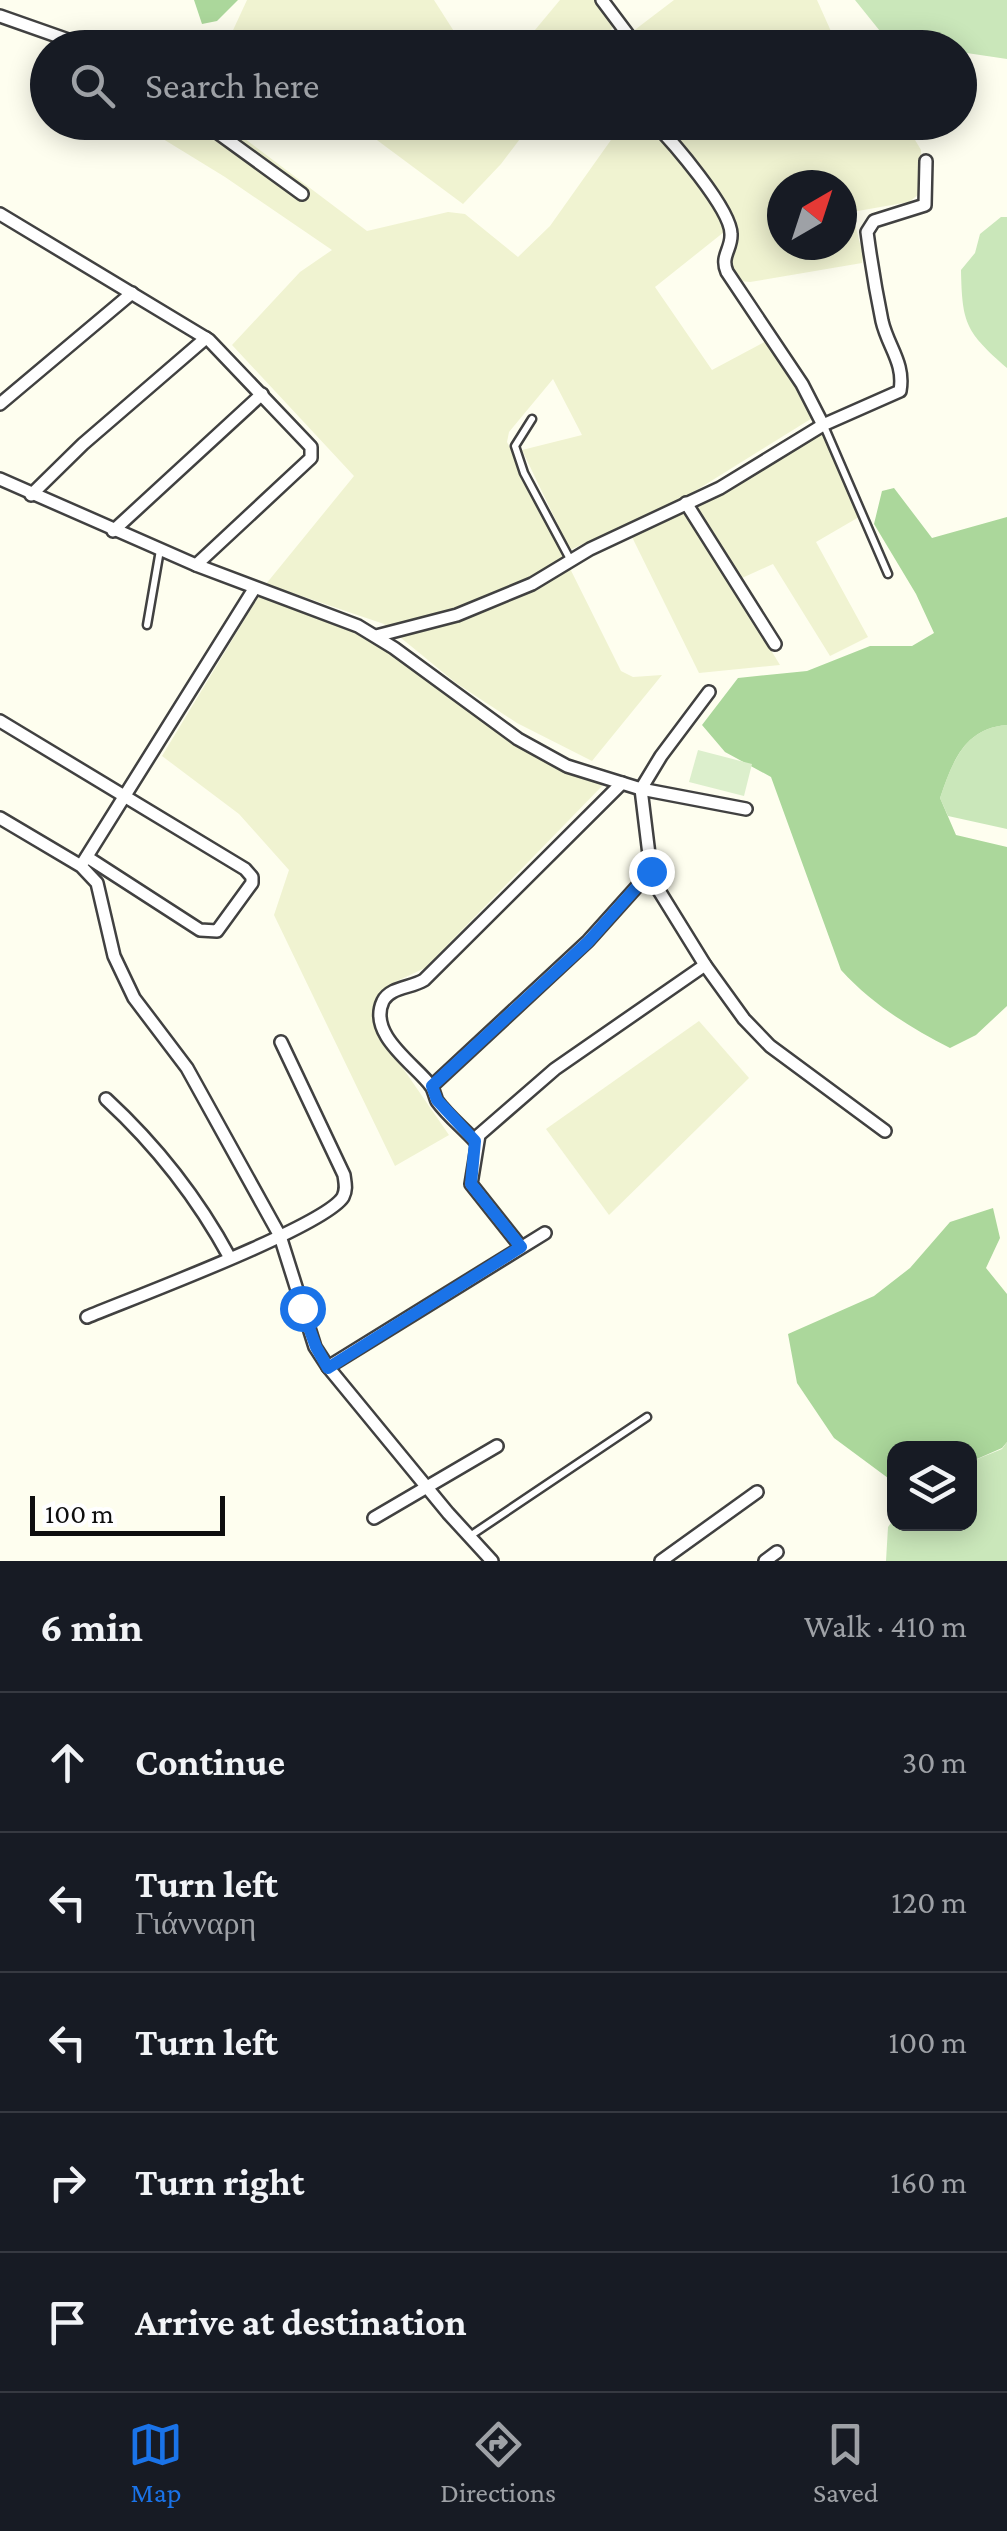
<!DOCTYPE html>
<html lang="en">
<head>
<meta charset="utf-8">
<style>
	body { margin:0; font-family:"Crimson Pro",serif; background:#242831; color:#f1f3f6 }
	.controls { position:absolute; right:30px; bottom:30px; display:grid; overflow:hidden; border-radius:20px; box-shadow:0 5px 25px #0003 }
	.controls button { width:90px; height:90px; display:grid; place-items:center; padding:0; border:0; border-bottom:2px solid #363941; background:#171b24; color:#f1f3f6; font:50px sans-serif }
	.compass { position:absolute; left:767px; top:170px; width:90px; height:90px; border-radius:50%; background:#171b24; box-shadow:0 5px 25px #0003; rotate:39deg }
	.scale { position:absolute; left:30px; bottom:25px; width:195px; box-sizing:border-box; padding-left:10px; border:5px solid #0e0e0e; border-top:0; font-size:28px; line-height:35px; white-space:nowrap; color:#0e0e0e; -webkit-text-stroke:8px #fff; paint-order:stroke }
	.stop { position:absolute; width:30px; height:30px; margin:-22px; border:8px solid #1a73e8; border-radius:50%; background:#fff }
	.stop.end { background:#1a73e8; border-color:#fff; box-shadow:0 2px 10px #0008 }
	.list { margin:0; padding:0; list-style:none }
	h2 { display:flex; justify-content:space-between; align-items:center; height:130px; margin:0; padding:0 40px; font-size:42px }
	h2 small { font-size:32px; font-weight:400; color:#9ea1a6 }
	.list li { display:grid; grid-template-columns:65px 1fr auto; gap:30px; align-items:center; box-sizing:border-box; height:140px; padding:0 40px; border-top:2px solid #363941 }
	.list b { display:block; font-size:38px; white-space:nowrap }
	.list p { margin:0; font-size:32px; white-space:nowrap; color:#9ea1a6 }
	.list em { font-size:32px; font-style:normal; color:#9ea1a6 }
	.icon { flex:none; width:55px; height:55px; fill:none; stroke:currentColor; stroke-width:2; stroke-linecap:round; stroke-linejoin:round }
	.map { position:relative; flex:none; width:1007px; height:1561px; overflow:hidden }
	.search { position:absolute; background:#171b24; box-shadow:0 5px 25px #0003; left:30px; right:30px; top:30px; height:110px; display:flex; align-items:center; gap:25px; box-sizing:border-box; padding:0 35px; border-radius:55px; color:#9ea1a6; font-size:38px }
	.sheet { height:830px; background:#171b24 }
	nav { display:flex; justify-content:space-around; align-items:center; box-sizing:border-box; height:140px; border-top:2px solid #363941; background:#171b24; font-size:28px; color:#9ea1a6 }
	nav a { display:grid; justify-items:center; gap:5px }
	nav .on { color:#1a73e8 }
	.map>svg:first-child { display:block }
	.farmland { fill:#f0f3d1; fill-rule:evenodd }
	.green { fill:#cae7ba }
	.forest { fill:#abd79b }
	.pitch { fill:#dcefcc }
	.lines { fill:none; stroke-linecap:round; stroke-linejoin:round }
	.service-casing { stroke:#414141; stroke-width:11 }
	.minor-casing { stroke:#414141; stroke-width:16 }
	.service { stroke:#fff; stroke-width:6 }
	.minor { stroke:#fff; stroke-width:11 }
	.route { stroke:#1a73e8; stroke-width:12 }
</style>
</head>
<body>
<div class="map">
<svg width="1007" height="1561" viewBox="0 0 1007 1561">
	<rect width="100%" height="100%" fill="#fefeef"/>
	<!-- farmland -->
	<g class="farmland">
		<polygon points="247,0 434,0 464,47 239,47 228,41"/>
		<polygon points="560,0 597,0 614,25 599,47 520,48"/>
		<polygon points="674,0 817,0 838,47 646,47 632,32"/>
		<polygon points="137,123 224,123 367,231 448,212 465,214 518,257 550,226 623,123 648,123 684,159 725,226 724,232 655,287 712,370 768,340 814,417 687,496 570,550 522,450 582,435 553,379 509,432 507,442 621,671 633,677 662,675 592,761 517,723 456,683 384,624 266,584 354,476 232,345 300,272 332,250 225,177"/>
		<polygon points="354,123 532,123 501,164 463,204"/>
		<path d="M 660,123 L 905,123 L 921,150 L 923,191 L 909,202 L 852,212 L 863,256 L 862,263 L 750,282 L 739,281 L 727,260 L 738,229 L 690,153 ZM 782,185 L 842,185 L 842,245 L 782,245 Z"/>
		<polygon points="821,431 859,517 816,542 868,637 830,656 773,564 742,578 694,502"/>
		<polygon points="685,509 780,665 699,673 632,537"/>
		<polygon points="260,594 355,628 570,770 604,784 425,968 395,982 375,998 380,1035 449,1135 395,1166 274,915 289,870 239,814 162,756"/>
		<polygon points="699,1021 749,1078 609,1215 546,1129"/>
	</g>
	<!-- green -->
	<g class="green">
		<polygon points="855,0 1007,0 1007,59 960,52 960,48 926,47 884,36"/>
		<path d="M 1001,217 L 1007,217 L 1007,368 C 966,332 962,324 961,270 L 975,253 L 980,234 Z"/>
		<path d="M 1007,725 L 1007,829 L 948,816 L 940,798 C 952,763 964,728 1007,725 Z"/>
		<polygon points="1007,1442 1007,1561 886,1561 888,1527 894,1519 894,1524 970,1524 970,1462 1002,1449"/>
	</g>
	<!-- forest -->
	<g class="forest">
		<polygon points="194,0 238,0 217,21 202,24"/>
		<path d="M 894,488 L 932,538 L 1007,517 L 1007,725 C 964,728 952,763 940,798 L 956,835 L 1007,847 L 1007,1006 L 976,1035 L 950,1048 C 909,1027 872,1004 841,970 L 771,777 L 725,752 L 702,725 L 738,678 L 807,671 L 870,646 L 912,646 L 934,633 L 916,594 L 874,524 L 882,491 Z"/>
		<polygon points="993,1208 1000,1238 986,1268 1007,1294 1007,1442 1002,1448 970,1462 970,1448 894,1448 894,1479 888,1478 834,1438 797,1383 788,1334 874,1296 910,1268 950,1222"/>
	</g>
	<!-- pitch -->
	<polygon class="pitch" points="698,750 752,764 744,796 689,782"/>
	<g class="lines">
		<!-- service casing -->
		<g class="service-casing">
			<g id="service">
				<polyline points="532,419 515,446 524,473 570,559"/>
				<polyline points="824,426 888,574"/>
				<polyline points="147,625 160,550"/>
				<polyline points="470,1536 647,1417"/>
			</g>
		</g>
		<!-- minor casing -->
		<g class="minor-casing">
			<g id="minor">
				<polyline points="602,0 638,48"/>
				<polyline points="0,16 91,48"/>
				<polyline points="203,122 302,194"/>
				<path d="M 653,122 C 672,141 731,209 731,234 C 732,249 720,256 727,272 L 802,384 L 823,425"/>
				<polyline points="0,214 209,340 311,447 311,458 196,565"/>
				<polyline points="0,404 132,293"/>
				<polyline points="0,479 196,565 358,626 394,648 518,739 567,766 641,789 746,809"/>
				<polyline points="31,495 83,444 206,338"/>
				<polyline points="686,503 775,644"/>
				<polyline points="113,531 262,394"/>
				<path d="M 376,636 L 457,615 L 532,584 L 590,549 L 720,488 L 823,425 L 900,391 C 905,363 888,347 882,321 C 876,292 871,262 867,232 L 874,221 L 925,205 L 926,161"/>
				<polyline points="709,692 661,756 641,789 651,871 658,889 705,965 744,1019 770,1046 885,1131"/>
				<polyline points="0,721 245,869 252,877 252,883 217,931 200,930 87,857"/>
				<polyline points="0,818 81,866 97,883 114,956 134,998 187,1068 280,1236 315,1347 328,1367 448,1513 492,1561"/>
				<polyline points="84,861 254,589"/>
				<polyline points="432,1086 588,941 651,871"/>
				<path d="M 106,1099 C 157,1146 197,1197 230,1258"/>
				<path d="M 475,1141 C 463,1128 447,1115 437,1101 C 436,1099 433,1088 431,1086 C 416,1065 367,1035 383,1001 C 390,987 411,988 424,980 L 622,783"/>
				<polyline points="521,1247 471,1184 479,1135 555,1069 705,965"/>
				<path d="M 87,1317 C 130,1299 324,1227 343,1197 C 347,1189 345,1183 344,1175 L 281,1042"/>
				<polyline points="328,1367 545,1233"/>
				<polyline points="374,1518 497,1446"/>
				<polyline points="661,1561 757,1492"/>
				<polyline points="765,1561 777,1552"/>
			</g>
		</g>
		<!-- service -->
		<use href="#service" class="service"/>
		<!-- minor -->
		<use href="#minor" class="minor"/>
	</g>
	<g class="lines">
		<!-- route -->
		<polyline class="route" points="302,1308 316,1347 328,1368 521,1247 471,1184 475,1141 437,1100 432,1086 588,942 651,871"/>
	</g>
</svg>
<div class="controls">
<button><svg class="icon" aria-label="layers" viewBox="0 0 24 24"><path d="M12 4l9 5-9 5-9-5zM3 14l9 5 9-5"/></svg></button>
</div>
<svg class="compass" viewBox="-18 -18 36 36"><path d="M0-13l5 13h-10z" fill="#e53935"/><path d="M0 13l5-13h-10z" fill="#9ea1a6"/></svg>
<div class="scale">100 m</div>
<div class="stop" style="left:302px;top:1308px"></div>
<div class="stop end" style="left:651px;top:871px"></div>
<div class="search"><svg class="icon" aria-label="search" viewBox="0 0 24 24"><circle cx="10" cy="10" r="6"/><path d="M15 15l6 6"/></svg>Search here</div>
</div>
<section class="sheet">
<h2>6 min<small>Walk · 410 m</small></h2>
<ul class="list">
<li><svg class="icon" aria-label="ahead" viewBox="0 0 24 24"><path d="M12 20V5M6 11l6-6 6 6"/></svg><div><b>Continue</b></div><em>30 m</em></li>
<li><svg class="icon" aria-label="left" viewBox="0 0 24 24"><path d="M17 20v-9H6M10 6l-5 5 5 5"/></svg><div><b>Turn left</b><p>Γιάνναρη</p></div><em>120 m</em></li>
<li><svg class="icon" aria-label="left" viewBox="0 0 24 24"><path d="M17 20v-9H6M10 6l-5 5 5 5"/></svg><div><b>Turn left</b></div><em>100 m</em></li>
<li><svg class="icon" aria-label="right" viewBox="0 0 24 24"><path d="M7 20v-9h11M14 6l5 5-5 5"/></svg><div><b>Turn right</b></div><em>160 m</em></li>
<li><svg class="icon" aria-label="arrive" viewBox="0 0 24 24"><path d="M6 21V4h12l-3 4 3 4H6"/></svg><div><b>Arrive at destination</b></div></li>
</ul>
</section>
<nav>
<a class="on"><svg class="icon" aria-label="map" viewBox="0 0 24 24"><path d="M3 6l6-2 6 2 6-2v14l-6 2-6-2-6 2zM9 4v14M15 6v14"/></svg>Map</a>
<a><svg class="icon" aria-label="directions" viewBox="0 0 24 24"><path d="M12 3l9 9-9 9-9-9zM9 14v-3h6M13 9l2 2-2 2"/></svg>Directions</a>
<a><svg class="icon" aria-label="saved" viewBox="0 0 24 24"><path d="M7 4h10v16l-5-4-5 4z"/></svg>Saved</a>
</nav>
</body>
</html>
